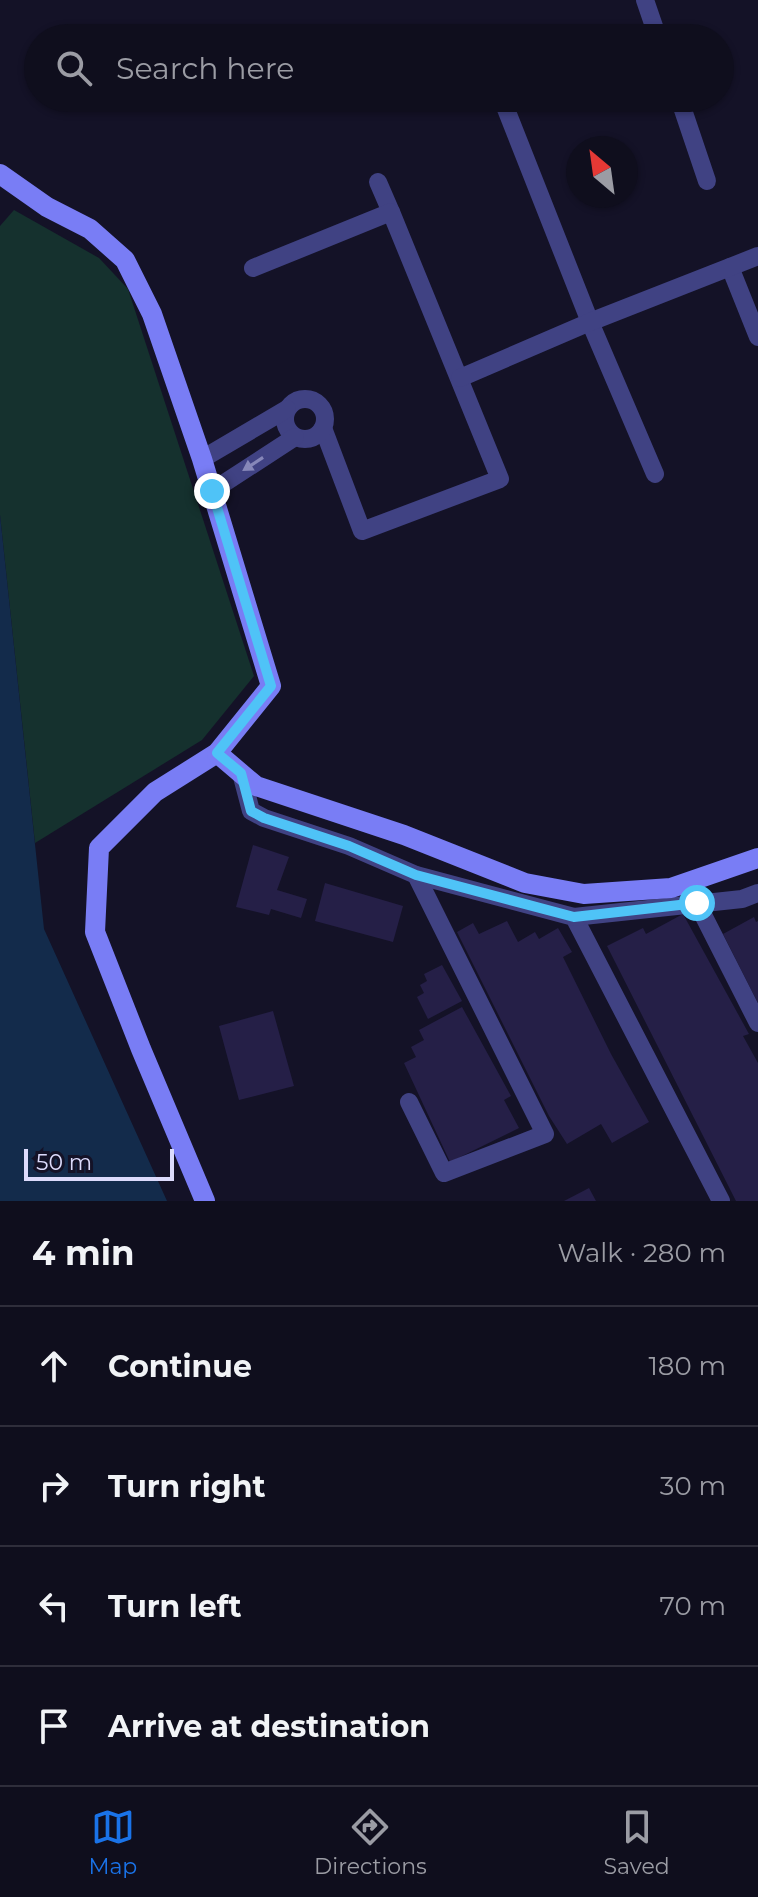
<!DOCTYPE html>
<html lang="en">
<head>
<meta charset="utf-8">
<style>
	body { margin:0; font-family:Montserrat,sans-serif; background:#1d1c2a; color:#f1f3f6 }
	.compass { position:absolute; left:566px; top:136px; width:72px; height:72px; border-radius:50%; background:#0f0e1d; box-shadow:0 2px 6px #0004; rotate:331deg }
	.scale { position:absolute; left:24px; bottom:20px; width:150px; box-sizing:border-box; padding-left:8px; border:4px solid #dcdbfc; border-top:0; font-size:22px; line-height:28px; white-space:nowrap; color:#dcdbfc; -webkit-text-stroke:6px #141227; paint-order:stroke }
	.stop { position:absolute; width:24px; height:24px; margin:-18px; border:6px solid #4fc3f7; border-radius:50%; background:#fff }
	.stop.end { background:#4fc3f7; border-color:#fff; box-shadow:0 2px 8px #0008 }
	.list { margin:0; padding:0; list-style:none }
	h2 { display:flex; justify-content:space-between; align-items:center; height:104px; margin:0; padding:0 32px; font-size:34px }
	h2 small { font-size:26px; font-weight:400; color:#9b9ca4 }
	.list li { display:grid; grid-template-columns:52px 1fr auto; gap:24px; align-items:center; box-sizing:border-box; height:120px; padding:0 32px; border-top:2px solid #2f2e3b }
	.list b { display:block; font-size:30px; white-space:nowrap }
	.list em { font-size:26px; font-style:normal; color:#9b9ca4 }
	.icon { flex:none; width:44px; height:44px; fill:none; stroke:currentColor; stroke-width:2; stroke-linecap:round; stroke-linejoin:round }
	.map { position:relative; flex:none; width:758px; height:1201px; overflow:hidden }
	.search { position:absolute; background:#0f0e1d; box-shadow:0 2px 6px #0004; left:24px; right:24px; top:24px; height:88px; display:flex; align-items:center; gap:20px; box-sizing:border-box; padding:0 28px; border-radius:44px; color:#9b9ca4; font-size:30px }
	.sheet { height:584px; background:#0f0e1d }
	nav { display:flex; justify-content:space-around; align-items:center; box-sizing:border-box; height:112px; border-top:2px solid #2f2e3b; background:#0f0e1d; font-size:22px; color:#9b9ca4 }
	nav a { display:grid; justify-items:center; gap:4px }
	nav .on { color:#1a73e8 }
	.map>svg:first-child { display:block }
	.green { fill:#15312e }
	.water { fill:#132b4b }
	.building { fill:#251f47 }
	.lines { fill:none; stroke-linecap:round; stroke-linejoin:round }
	.street { stroke:#404283; stroke-width:18 }
	.secondary { stroke:#797df5; stroke-width:20 }
	.oneway { fill:#8687b9 }
	.route { stroke:#4fc3f7; stroke-width:10 }
</style>
</head>
<body>
<div class="map">
<svg width="758" height="1201" viewBox="0 0 758 1201">
	<rect width="100%" height="100%" fill="#141227"/>
	<!-- green -->
	<polygon class="green" points="14,210 99,258 128,289 254,676 202,740 35,843 0,515 0,226"/>
	<!-- water -->
	<polygon class="water" points="0,515 44,929 167,1201 0,1201"/>
	<!-- building -->
	<g class="building">
		<polygon points="253,845 289,857 277,890 307,899 301,918 271,909 269,915 236,907"/>
		<polygon points="325,883 403,906 393,942 315,921"/>
		<polygon points="683,914 749,1034 743,1036 758,1063 758,1201 736,1201 607,946 643,928 646,934"/>
		<polygon points="754,917 756,922 758,921 758,1003 723,934"/>
		<polygon points="507,921 518,942 535,932 539,939 558,928 572,952 563,957 611,1054 649,1122 612,1143 601,1124 567,1144 549,1116 457,932 473,923 479,934"/>
		<polygon points="442,965 462,1001 428,1019 417,997 424,993 420,985 427,981 424,974"/>
		<polygon points="462,1007 511,1096 504,1100 519,1128 450,1162 404,1063 416,1057 411,1047 424,1040 419,1030"/>
		<polygon points="273,1011 294,1086 239,1100 219,1026"/>
		<polygon points="589,1188 596,1201 564,1201"/>
	</g>
	<g class="lines">
		<!-- street -->
		<g class="street">
			<polyline points="645,0 658,38"/>
			<polyline points="679,98 707,181"/>
			<polyline points="502,99 590,322 655,474"/>
			<polyline points="378,182 391,212"/>
			<polyline points="730,267 758,337"/>
			<polyline points="253,268 391,212 500,479 362,531 323,428"/>
			<polyline points="460,378 590,322 758,256"/>
			<circle cx="305" cy="419" r="20"/>
			<polyline points="202,459 287,409"/>
			<polyline points="212,491 295,437"/>
			<polyline points="241,773 251,811 264,818 349,846 416,875 574,917 721,1201"/>
			<polyline points="697,903 758,1023"/>
			<polyline points="574,917 742,899 758,893"/>
			<polyline points="409,1102 444,1173 545,1134 416,875"/>
		</g>
		<!-- secondary -->
		<g class="secondary">
			<polyline points="0,174 47,207 90,229 125,260 152,314 202,459 271,686 217,753 155,792 99,848 95,932 141,1049 205,1201"/>
			<polyline points="217,753 256,786 404,835 525,883 584,894 671,888 758,858"/>
		</g>
	</g>
	<!-- one-way arrows -->
	<defs><path id="oneway-solid" d="M-6-.8H1V-3.2L6.5 0L1 3.2V.8H-6Z" transform="scale(2)"/></defs>
	<use class="oneway" href="#oneway-solid" transform="translate(253 464) rotate(147)"/>
	<g class="lines">
		<!-- route -->
		<polyline class="route" points="212,491 271,686 217,753 241,773 251,811 264,818 349,846 416,875 574,917 697,903"/>
	</g>
</svg>
<svg class="compass" viewBox="-18 -18 36 36"><path d="M0-13l5 13h-10z" fill="#e53935"/><path d="M0 13l5-13h-10z" fill="#9b9ca4"/></svg>
<div class="scale">50 m</div>
<div class="stop" style="left:697px;top:903px"></div>
<div class="stop end" style="left:212px;top:491px"></div>
<div class="search"><svg class="icon" aria-label="search" viewBox="0 0 24 24"><circle cx="10" cy="10" r="6"/><path d="M15 15l6 6"/></svg>Search here</div>
</div>
<section class="sheet">
<h2>4 min<small>Walk · 280 m</small></h2>
<ul class="list">
<li><svg class="icon" aria-label="ahead" viewBox="0 0 24 24"><path d="M12 20V5M6 11l6-6 6 6"/></svg><div><b>Continue</b></div><em>180 m</em></li>
<li><svg class="icon" aria-label="right" viewBox="0 0 24 24"><path d="M7 20v-9h11M14 6l5 5-5 5"/></svg><div><b>Turn right</b></div><em>30 m</em></li>
<li><svg class="icon" aria-label="left" viewBox="0 0 24 24"><path d="M17 20v-9H6M10 6l-5 5 5 5"/></svg><div><b>Turn left</b></div><em>70 m</em></li>
<li><svg class="icon" aria-label="arrive" viewBox="0 0 24 24"><path d="M6 21V4h12l-3 4 3 4H6"/></svg><div><b>Arrive at destination</b></div></li>
</ul>
</section>
<nav>
<a class="on"><svg class="icon" aria-label="map" viewBox="0 0 24 24"><path d="M3 6l6-2 6 2 6-2v14l-6 2-6-2-6 2zM9 4v14M15 6v14"/></svg>Map</a>
<a><svg class="icon" aria-label="directions" viewBox="0 0 24 24"><path d="M12 3l9 9-9 9-9-9zM9 14v-3h6M13 9l2 2-2 2"/></svg>Directions</a>
<a><svg class="icon" aria-label="saved" viewBox="0 0 24 24"><path d="M7 4h10v16l-5-4-5 4z"/></svg>Saved</a>
</nav>
</body>
</html>
